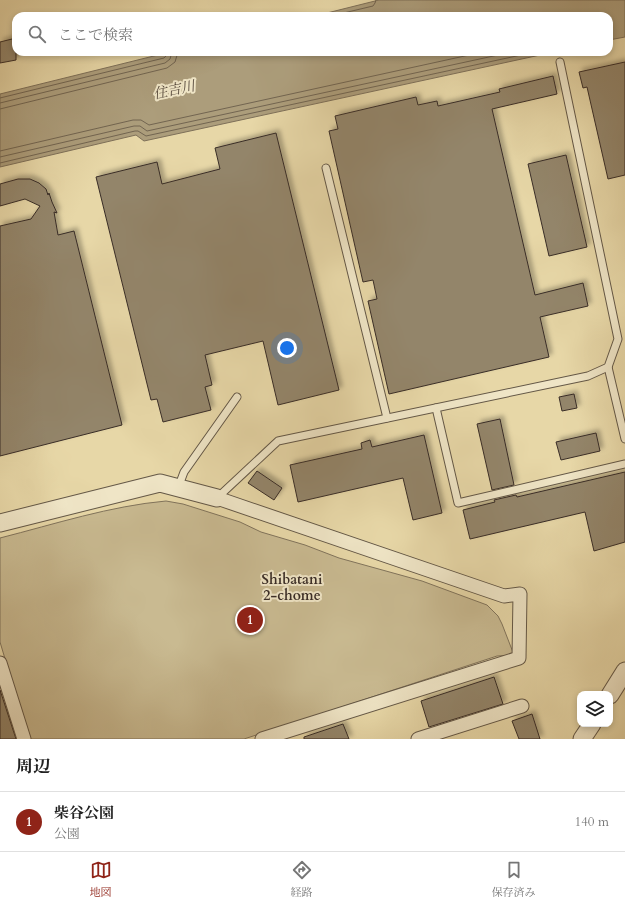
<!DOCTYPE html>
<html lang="ja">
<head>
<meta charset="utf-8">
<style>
	body { margin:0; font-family:Cardo,"Noto Serif JP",serif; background:#f2f2f2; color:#222 }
	.controls { position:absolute; right:12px; bottom:12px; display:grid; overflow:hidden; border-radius:8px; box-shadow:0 2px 6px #0003 }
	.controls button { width:36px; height:36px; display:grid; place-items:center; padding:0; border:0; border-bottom:1px solid #e0e0e0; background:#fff; color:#222; font:20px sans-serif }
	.you { position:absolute; left:287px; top:348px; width:14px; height:14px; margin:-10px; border:3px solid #fff; border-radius:50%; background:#1a73e8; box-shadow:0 0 0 6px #1a73e833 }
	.badge { display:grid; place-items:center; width:26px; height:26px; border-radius:50%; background:#8f2418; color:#fff; font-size:13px; font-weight:700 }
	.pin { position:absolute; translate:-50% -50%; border:2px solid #fff; box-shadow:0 1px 4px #0006 }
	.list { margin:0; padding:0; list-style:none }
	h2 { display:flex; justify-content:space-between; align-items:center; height:52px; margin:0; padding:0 16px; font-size:17px }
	h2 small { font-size:13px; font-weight:400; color:#767676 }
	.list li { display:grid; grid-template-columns:26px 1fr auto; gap:12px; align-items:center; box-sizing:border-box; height:60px; padding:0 16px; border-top:1px solid #e0e0e0 }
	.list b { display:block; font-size:15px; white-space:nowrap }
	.list p { margin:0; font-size:13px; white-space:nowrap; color:#767676 }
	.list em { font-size:13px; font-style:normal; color:#767676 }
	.icon { flex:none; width:22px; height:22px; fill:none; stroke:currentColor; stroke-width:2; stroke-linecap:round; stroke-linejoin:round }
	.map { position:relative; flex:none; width:625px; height:739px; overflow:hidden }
	.search { position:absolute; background:#fff; box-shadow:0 2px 6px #0003; left:12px; right:12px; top:12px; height:44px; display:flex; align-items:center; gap:10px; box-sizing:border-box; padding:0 14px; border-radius:12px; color:#767676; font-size:15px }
	.sheet { height:112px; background:#fff }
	nav { display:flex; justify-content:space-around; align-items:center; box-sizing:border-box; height:56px; border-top:1px solid #e0e0e0; background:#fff; font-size:11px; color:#767676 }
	nav a { display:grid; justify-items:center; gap:2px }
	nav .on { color:#8f2418 }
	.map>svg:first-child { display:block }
	.green { fill:#c9ba91; stroke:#81745c }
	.water { fill:#ac9d7b; stroke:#7e7059 }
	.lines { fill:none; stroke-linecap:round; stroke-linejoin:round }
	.shore { stroke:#726551; stroke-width:1 }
	.building { fill:#93856a; stroke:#392d27; filter:url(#shadow) }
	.service-casing { stroke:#645847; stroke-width:9 }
	.minor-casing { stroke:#645847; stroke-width:15 }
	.tertiary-casing { stroke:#645847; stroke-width:19 }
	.service { stroke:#efe5c6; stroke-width:7 }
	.minor { stroke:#efe5c6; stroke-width:13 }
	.tertiary { stroke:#efe5c6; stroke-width:17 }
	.labels { text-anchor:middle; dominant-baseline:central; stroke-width:4; stroke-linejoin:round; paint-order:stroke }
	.water-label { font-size:14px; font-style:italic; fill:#56493c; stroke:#efe5c6 }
	.neighbourhood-label { font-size:14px; font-weight:bold; fill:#392d27; stroke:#efe5c6 }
</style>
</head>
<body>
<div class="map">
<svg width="625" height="739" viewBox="0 0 625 739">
	<defs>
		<filter id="shadow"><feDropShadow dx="3.5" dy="-3.5" stdDeviation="2" flood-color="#0004"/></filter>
	</defs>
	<rect width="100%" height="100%" fill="#e7d7a7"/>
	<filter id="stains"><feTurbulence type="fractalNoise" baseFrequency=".005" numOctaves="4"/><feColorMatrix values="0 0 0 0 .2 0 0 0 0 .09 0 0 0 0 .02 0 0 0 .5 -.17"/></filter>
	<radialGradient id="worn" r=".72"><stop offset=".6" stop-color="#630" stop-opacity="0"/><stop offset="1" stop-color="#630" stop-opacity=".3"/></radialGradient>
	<!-- green -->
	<path class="green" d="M 166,501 L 183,504 L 240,522 L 261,532 L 305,545 L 339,558 L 422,581 L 487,605 L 498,616 L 502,624 L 514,655 L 497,656 L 244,739 L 29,739 L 0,642 L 0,538 C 55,524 110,506 166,501 Z"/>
	<!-- water -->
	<g class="water">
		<polygon points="379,0 625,0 625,37 609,40 609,16 315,16"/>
		<polygon points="170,52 554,52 144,141 136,135 0,167 0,94"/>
	</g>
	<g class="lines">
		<!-- shore -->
		<g class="shore">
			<polyline points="331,16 373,6 375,3 376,0"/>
			<polyline points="0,98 164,58 167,55 167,52"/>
			<polyline points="0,103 165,63 170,59 172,52"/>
			<polyline points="0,109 167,68 175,62 178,52"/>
			<polyline points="0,151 133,120 141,120 149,125 483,52"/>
			<polyline points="0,157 134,126 140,126 147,131 512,52"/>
			<polyline points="0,163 135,131 138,131 146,136 535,52"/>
		</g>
	</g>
	<!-- building -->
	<g class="building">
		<polygon points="16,38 16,60 0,63 0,42"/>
		<polygon points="625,62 625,175 608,179 587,87 583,88 579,72"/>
		<polygon points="553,76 557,94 492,109 535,295 583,283 588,306 540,317 549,357 389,394 368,301 377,299 373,280 363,282 329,131 338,129 335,116 416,97 418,105 437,101 438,106 500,92 499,89"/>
		<polygon points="276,133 339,390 278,405 263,341 205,355 212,385 205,387 211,410 163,422 157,399 151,400 96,177 157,162 162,184 220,169 215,148"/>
		<polygon points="566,155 587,247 549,256 528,164"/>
		<polygon points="18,179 30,179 39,183 46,189 48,195 49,193 52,202 57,213 54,212 58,235 74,231 122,425 0,456 0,226 31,219 40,206 25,199 0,206 0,184"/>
		<polygon points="574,394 577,408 562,411 559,397"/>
		<polygon points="500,419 514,485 492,490 477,424"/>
		<polygon points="596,433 600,451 561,460 556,442"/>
		<polygon points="424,435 442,513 413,520 403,478 298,502 290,465 362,449 361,443 370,440 372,447"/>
		<polygon points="257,471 282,488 274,500 248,483"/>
		<polygon points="625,472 625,542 594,551 585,512 470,539 463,510 495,502 494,500 516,495 517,497"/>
		<polygon points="494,677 503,704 429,727 421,701"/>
		<polygon points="0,690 16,739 0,739"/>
		<polygon points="532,714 540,739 519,739 512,721"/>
		<polygon points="343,724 349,739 304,739 304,737"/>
	</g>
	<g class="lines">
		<!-- service casing -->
		<g class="service-casing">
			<g id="service">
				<polyline points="326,168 387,418"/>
				<polyline points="608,367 625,439"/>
				<polyline points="436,408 458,503 625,464"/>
				<polyline points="178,488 184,472 237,397"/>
				<polyline points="217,498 278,441 588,376 608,367 618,339 560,62"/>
			</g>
		</g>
		<!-- minor casing -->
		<g class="minor-casing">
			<g id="minor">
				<polyline points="217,498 504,596 520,594 519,658 262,739"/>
				<polyline points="0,663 24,739"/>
				<polyline points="418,739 522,706"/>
			</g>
		</g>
		<!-- tertiary casing -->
		<g class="tertiary-casing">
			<g id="tertiary">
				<polyline points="0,523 160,483 217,498"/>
				<polyline points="610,695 625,671"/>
				<polyline points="582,739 592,724"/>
			</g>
		</g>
		<!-- service -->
		<use href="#service" class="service"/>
		<!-- minor -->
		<use href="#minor" class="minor"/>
		<!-- tertiary -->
		<use href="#tertiary" class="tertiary"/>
	</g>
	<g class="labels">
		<!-- water labels -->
		<g class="water-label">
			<text transform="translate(174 90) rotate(-12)">住吉川</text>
		</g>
		<!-- neighbourhood labels -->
		<g class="neighbourhood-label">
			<text x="292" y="579">Shibatani<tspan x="292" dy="16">2-chome</tspan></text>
		</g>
	</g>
	<rect width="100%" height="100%" filter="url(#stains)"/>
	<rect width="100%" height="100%" fill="url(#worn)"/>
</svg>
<div class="controls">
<button><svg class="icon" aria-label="layers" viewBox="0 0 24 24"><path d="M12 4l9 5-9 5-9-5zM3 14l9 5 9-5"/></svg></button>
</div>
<div class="you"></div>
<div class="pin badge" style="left:250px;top:620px">1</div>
<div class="search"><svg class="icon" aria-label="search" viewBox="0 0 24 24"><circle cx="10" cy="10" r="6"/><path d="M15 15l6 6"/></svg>ここで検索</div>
</div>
<section class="sheet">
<h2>周辺<small></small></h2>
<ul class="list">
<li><span class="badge">1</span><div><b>柴谷公園</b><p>公園</p></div><em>140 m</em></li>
</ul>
</section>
<nav>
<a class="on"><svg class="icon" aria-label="map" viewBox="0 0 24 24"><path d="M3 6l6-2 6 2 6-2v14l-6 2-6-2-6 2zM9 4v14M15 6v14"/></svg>地図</a>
<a><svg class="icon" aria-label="directions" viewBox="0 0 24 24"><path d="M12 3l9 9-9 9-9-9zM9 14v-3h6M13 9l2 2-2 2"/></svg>経路</a>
<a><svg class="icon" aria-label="saved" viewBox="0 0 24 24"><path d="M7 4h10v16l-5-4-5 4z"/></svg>保存済み</a>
</nav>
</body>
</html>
